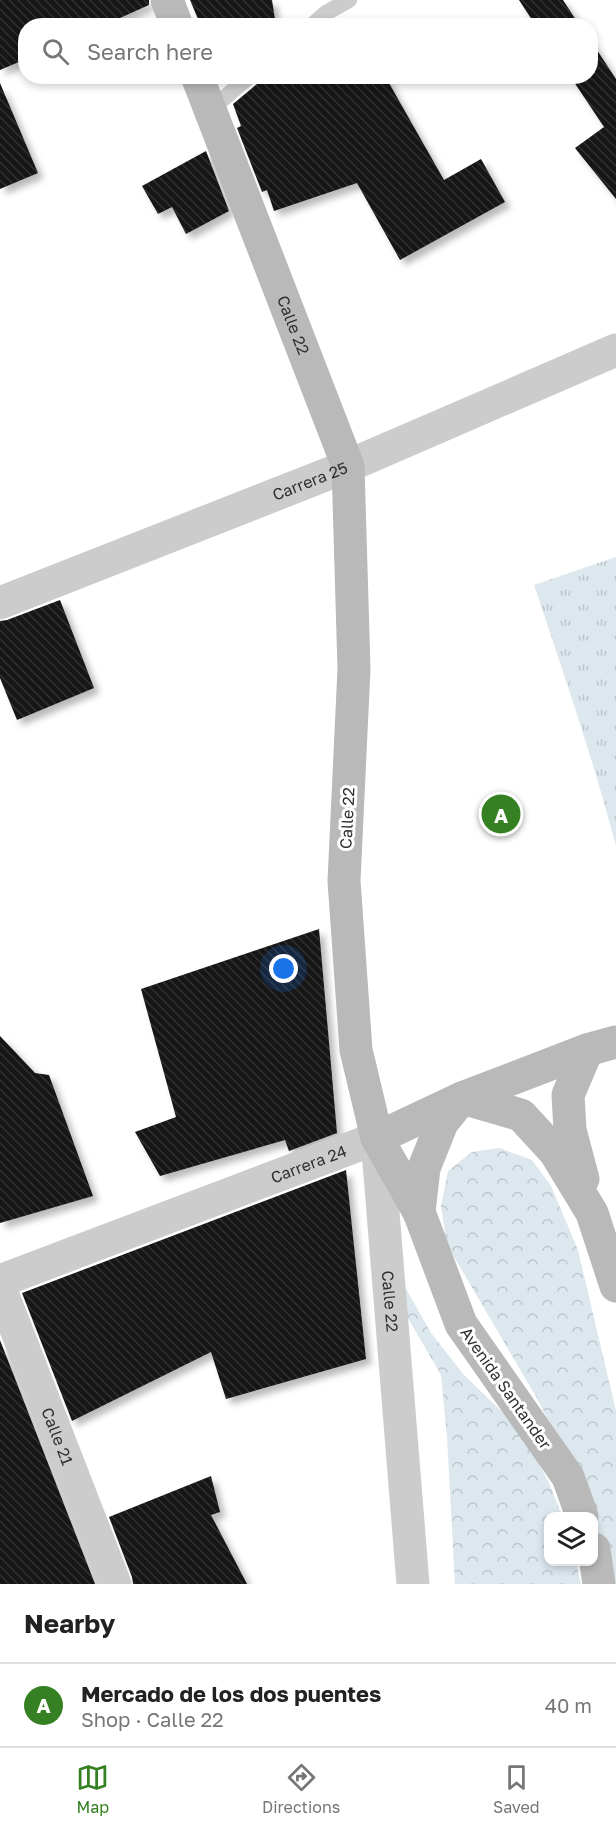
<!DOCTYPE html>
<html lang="en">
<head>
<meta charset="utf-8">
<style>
	body { margin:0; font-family:"Golos Text",sans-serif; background:#f6f6f6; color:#222 }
	.controls { position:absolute; right:18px; bottom:18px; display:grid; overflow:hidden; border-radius:12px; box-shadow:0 3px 9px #0003 }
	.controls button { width:54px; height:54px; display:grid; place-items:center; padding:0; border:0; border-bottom:2px solid #e0e0e0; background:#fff; color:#222; font:30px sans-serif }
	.you { position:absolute; left:284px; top:969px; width:21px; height:21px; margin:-15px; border:4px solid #fff; border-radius:50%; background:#1a73e8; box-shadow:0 0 0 9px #1a73e833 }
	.badge { display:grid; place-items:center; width:39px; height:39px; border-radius:50%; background:#348022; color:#fff; font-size:20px; font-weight:700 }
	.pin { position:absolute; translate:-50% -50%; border:3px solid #fff; box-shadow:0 2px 6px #0006 }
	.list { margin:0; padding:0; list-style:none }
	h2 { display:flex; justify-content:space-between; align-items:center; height:78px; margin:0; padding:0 24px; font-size:26px }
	h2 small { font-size:20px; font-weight:400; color:#767676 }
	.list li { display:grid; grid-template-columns:39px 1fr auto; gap:18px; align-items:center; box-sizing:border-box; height:84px; padding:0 24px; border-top:2px solid #e0e0e0 }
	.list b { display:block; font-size:22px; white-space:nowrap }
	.list p { margin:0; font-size:20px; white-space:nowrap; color:#767676 }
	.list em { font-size:20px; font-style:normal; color:#767676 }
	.icon { flex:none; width:33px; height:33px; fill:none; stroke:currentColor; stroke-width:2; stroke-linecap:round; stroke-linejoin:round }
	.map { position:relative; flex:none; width:616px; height:1584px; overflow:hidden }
	.search { position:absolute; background:#fff; box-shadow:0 3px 9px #0003; left:18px; right:18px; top:18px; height:66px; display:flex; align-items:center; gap:15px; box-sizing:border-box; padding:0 21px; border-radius:24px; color:#767676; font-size:22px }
	.sheet { height:162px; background:#fff }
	nav { display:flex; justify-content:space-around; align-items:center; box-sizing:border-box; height:84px; border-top:2px solid #e0e0e0; background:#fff; font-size:16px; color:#767676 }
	nav a { display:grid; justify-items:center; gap:3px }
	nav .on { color:#348022 }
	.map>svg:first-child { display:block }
	.grass { fill:url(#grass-tufts) }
	.park { fill:url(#park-crowns) }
	.building { fill:url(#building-back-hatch); filter:url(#shadow) }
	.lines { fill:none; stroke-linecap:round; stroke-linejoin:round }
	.service { stroke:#ccc; stroke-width:16 }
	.minor { stroke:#ccc; stroke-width:33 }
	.secondary { stroke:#b9b9b9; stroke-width:33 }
	.labels { text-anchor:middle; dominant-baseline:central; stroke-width:6; stroke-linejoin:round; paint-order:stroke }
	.street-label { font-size:16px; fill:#2f2f2f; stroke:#fff }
</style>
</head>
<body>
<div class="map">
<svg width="616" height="1584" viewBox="0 0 616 1584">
	<defs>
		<pattern id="grass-tufts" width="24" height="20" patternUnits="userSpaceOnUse" patternTransform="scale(1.5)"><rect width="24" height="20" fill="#dce7ee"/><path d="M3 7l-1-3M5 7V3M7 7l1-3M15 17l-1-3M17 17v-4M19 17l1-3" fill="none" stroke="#bdc6cc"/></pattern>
		<pattern id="park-crowns" width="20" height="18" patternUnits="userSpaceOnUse" patternTransform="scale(1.5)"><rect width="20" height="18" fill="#dce7ee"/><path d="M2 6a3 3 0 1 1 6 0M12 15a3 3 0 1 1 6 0" fill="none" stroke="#bdc6cc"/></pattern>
		<pattern id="building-back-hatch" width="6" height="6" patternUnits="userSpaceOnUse" patternTransform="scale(1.5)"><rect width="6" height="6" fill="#161616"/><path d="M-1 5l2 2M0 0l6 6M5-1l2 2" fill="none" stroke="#303030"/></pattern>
		<filter id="shadow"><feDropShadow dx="5.5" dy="5.5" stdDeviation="3" flood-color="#0004"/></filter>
	</defs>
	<rect width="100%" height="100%" fill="#fff"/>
	<!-- grass -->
	<path class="grass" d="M 616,557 L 616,846 C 593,758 563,672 534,585 Z"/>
	<!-- park -->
	<g class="park">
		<polygon points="499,1148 532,1160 551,1186 578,1250 616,1411 616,1584 611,1584 604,1552 577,1478 538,1400 447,1245 441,1206 448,1171 472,1152"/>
		<polygon points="405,1287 431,1333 464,1375 521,1430 550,1485 562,1516 548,1516 548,1562 576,1562 581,1584 455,1584 447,1437 441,1375 405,1313"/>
	</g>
	<!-- building -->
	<g class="building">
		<polygon points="0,0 149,0 149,5 102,26 26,26 26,59 0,70"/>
		<polygon points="190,0 272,0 276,26 201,26"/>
		<polygon points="519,0 563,0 580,26 536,26"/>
		<polygon points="591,41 616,79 616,199 575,148 604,127 570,76 591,76"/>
		<polygon points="260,76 385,76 444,180 481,159 505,202 400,260 357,183 274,211 267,190 262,192 237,128 241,126 233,104 257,84"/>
		<polygon points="0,83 38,173 0,189"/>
		<polygon points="206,151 229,211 186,234 172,207 158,214 142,186"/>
		<polygon points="60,600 94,688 17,720 0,678 0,621 7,620"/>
		<polygon points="319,929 337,1133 289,1151 285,1140 160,1176 135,1132 176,1117 141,989"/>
		<polygon points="0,1036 35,1073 49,1075 93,1196 0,1223"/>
		<polygon points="346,1170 366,1359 226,1399 211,1352 72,1421 22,1293"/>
		<polygon points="0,1340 95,1584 0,1584"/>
		<polygon points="211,1476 220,1512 211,1515 247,1584 133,1584 132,1577 109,1517"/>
	</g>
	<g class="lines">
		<!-- service -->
		<g class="service">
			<polyline points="311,26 326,13 349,0"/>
			<polyline points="210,110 250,76"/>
		</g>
		<!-- minor -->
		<g class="minor">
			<path id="s1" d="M 0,603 L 348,466 L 616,350"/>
			<path id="s2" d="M 0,1281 L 377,1138 L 413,1584"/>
			<path id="s3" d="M 0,1288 L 115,1584"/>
		</g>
		<!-- secondary -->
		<g class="secondary">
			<polyline points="167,0 177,26"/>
			<path id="s4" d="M 197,76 L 348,466 L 354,669 L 344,881 L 356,1050 L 377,1138 L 419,1212"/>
			<polyline points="377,1138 462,1098 587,1050 616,1042"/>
			<polyline points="583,1179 570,1130 568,1095 587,1050"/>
			<polyline points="582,1516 568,1477 461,1324 419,1212 424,1168 442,1123 462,1098 521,1115 555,1152 592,1213 616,1286"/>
			<polyline points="594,1549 599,1584"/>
		</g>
	</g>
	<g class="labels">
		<!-- street labels -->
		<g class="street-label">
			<text stroke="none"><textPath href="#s4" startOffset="267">Calle 22</textPath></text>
			<text stroke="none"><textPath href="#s1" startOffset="333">Carrera 25</textPath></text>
			<text transform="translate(347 818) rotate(-87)">Calle 22</text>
			<text stroke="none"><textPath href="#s2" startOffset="330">Carrera 24</textPath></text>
			<text stroke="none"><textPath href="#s2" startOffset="567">Calle 22</textPath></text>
			<text transform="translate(506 1388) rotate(55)">Avenida Santander</text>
			<text stroke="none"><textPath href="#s3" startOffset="159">Calle 21</textPath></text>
		</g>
	</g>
</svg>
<div class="controls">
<button><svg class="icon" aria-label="layers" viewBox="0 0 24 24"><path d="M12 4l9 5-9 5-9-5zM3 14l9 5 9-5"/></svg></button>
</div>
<div class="you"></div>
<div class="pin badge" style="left:501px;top:814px">A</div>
<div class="search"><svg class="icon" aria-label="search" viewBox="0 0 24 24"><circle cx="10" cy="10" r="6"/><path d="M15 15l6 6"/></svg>Search here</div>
</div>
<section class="sheet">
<h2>Nearby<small></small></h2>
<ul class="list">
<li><span class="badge">A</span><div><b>Mercado de los dos puentes</b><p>Shop · Calle 22</p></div><em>40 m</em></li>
</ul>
</section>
<nav>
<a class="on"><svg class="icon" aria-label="map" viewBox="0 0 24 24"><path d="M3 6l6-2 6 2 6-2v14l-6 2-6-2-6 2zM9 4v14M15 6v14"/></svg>Map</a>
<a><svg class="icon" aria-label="directions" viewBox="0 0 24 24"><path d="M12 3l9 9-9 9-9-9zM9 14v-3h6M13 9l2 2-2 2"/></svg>Directions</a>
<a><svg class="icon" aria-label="saved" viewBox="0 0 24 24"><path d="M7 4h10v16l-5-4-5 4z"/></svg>Saved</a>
</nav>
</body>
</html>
